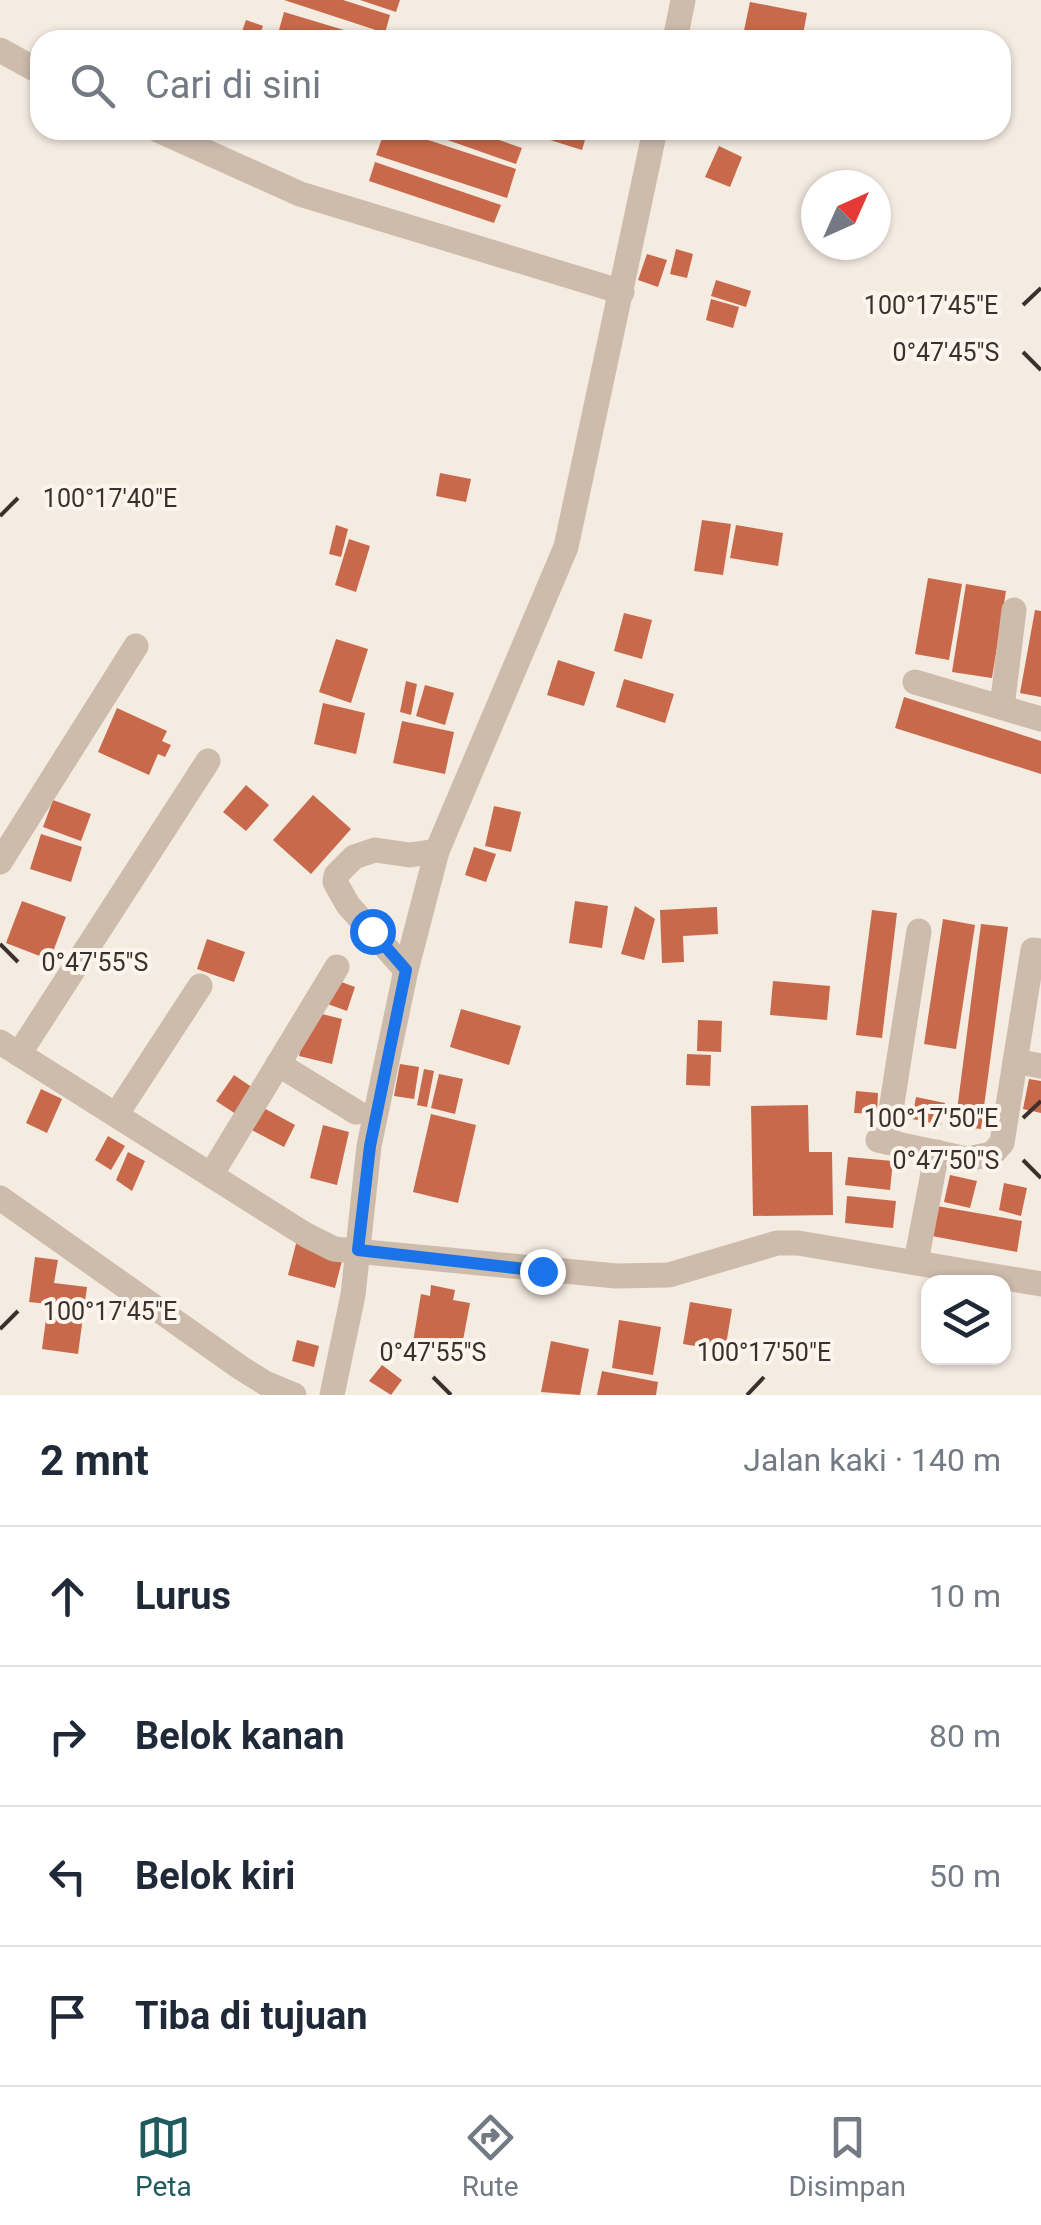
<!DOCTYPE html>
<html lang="id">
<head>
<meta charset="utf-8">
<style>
	body { margin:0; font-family:Roboto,sans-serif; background:#f2f2f3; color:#1f2937 }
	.controls { position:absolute; right:30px; bottom:30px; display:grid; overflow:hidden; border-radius:20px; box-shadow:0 2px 8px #0004 }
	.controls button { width:90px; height:90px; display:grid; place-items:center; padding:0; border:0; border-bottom:2px solid #e0e1e3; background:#fff; color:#1f2937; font:50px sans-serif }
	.compass { position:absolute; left:801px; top:170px; width:90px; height:90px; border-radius:50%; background:#fff; box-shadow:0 2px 8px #0004; rotate:45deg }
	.stop { position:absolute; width:30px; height:30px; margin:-22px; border:8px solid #1a73e8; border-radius:50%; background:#fff }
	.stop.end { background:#1a73e8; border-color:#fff; box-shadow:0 2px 10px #0008 }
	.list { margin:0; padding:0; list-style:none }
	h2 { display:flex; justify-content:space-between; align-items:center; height:130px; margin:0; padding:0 40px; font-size:42px }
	h2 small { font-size:32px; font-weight:400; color:#747a83 }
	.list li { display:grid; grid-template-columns:65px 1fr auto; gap:30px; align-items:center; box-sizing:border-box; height:140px; padding:0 40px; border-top:2px solid #e0e1e3 }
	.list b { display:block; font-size:38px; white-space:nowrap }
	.list em { font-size:32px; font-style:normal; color:#747a83 }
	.icon { flex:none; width:55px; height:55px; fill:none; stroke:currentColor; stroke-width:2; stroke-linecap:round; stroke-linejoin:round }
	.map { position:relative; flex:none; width:1041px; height:1395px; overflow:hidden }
	.search { position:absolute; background:#fff; box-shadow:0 2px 8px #0004; left:30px; right:30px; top:30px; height:110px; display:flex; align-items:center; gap:25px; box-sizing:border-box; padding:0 35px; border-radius:30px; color:#747a83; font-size:38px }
	.sheet { height:690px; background:#fff }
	nav { display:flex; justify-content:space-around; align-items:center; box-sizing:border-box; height:140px; border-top:2px solid #e0e1e3; background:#fff; font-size:28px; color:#747a83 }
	nav a { display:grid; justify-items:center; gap:5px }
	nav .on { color:#1f5a5e }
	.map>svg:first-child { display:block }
	.building { fill:#c8694b }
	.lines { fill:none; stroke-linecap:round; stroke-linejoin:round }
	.minor { stroke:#cdbbac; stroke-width:25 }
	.route { stroke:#1a73e8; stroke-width:12 }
	.ticks { fill:none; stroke:#3b302b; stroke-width:4 }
	.ticks-label { font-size:25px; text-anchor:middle; fill:#3b302b; stroke:#fbf5ee; stroke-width:8; stroke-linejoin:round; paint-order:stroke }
</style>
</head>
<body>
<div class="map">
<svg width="1041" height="1395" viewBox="0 0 1041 1395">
	<rect width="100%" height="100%" fill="#f4ebe1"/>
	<!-- building -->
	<g class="building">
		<polygon points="284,0 343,0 390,15 385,33"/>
		<polygon points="360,0 400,0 396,12"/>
		<polygon points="750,2 807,13 802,40 742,40"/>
		<polygon points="284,12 374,39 374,40 313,40 279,30"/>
		<polygon points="246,20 263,26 258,40 239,40"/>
		<polygon points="385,130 398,130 516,169 507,198 376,155"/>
		<polygon points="419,130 470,130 522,148 516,164"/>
		<polygon points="553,130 588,130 582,150 550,140"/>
		<polygon points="719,146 742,157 730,187 705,177"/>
		<polygon points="375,162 501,205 494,223 369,181"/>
		<polygon points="676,249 693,254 687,278 670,274"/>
		<polygon points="647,254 667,260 658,287 638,280"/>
		<polygon points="716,280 751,291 746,307 711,296"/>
		<polygon points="711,299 739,307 733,328 706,320"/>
		<polygon points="440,473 471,479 466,502 436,496"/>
		<polygon points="702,520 731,524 723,575 694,571"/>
		<polygon points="336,525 348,529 341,557 329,554"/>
		<polygon points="736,525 783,533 778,566 730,558"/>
		<polygon points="349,539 370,546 356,592 335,585"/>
		<polygon points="928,578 962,584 949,660 915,654"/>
		<polygon points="966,584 1006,591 992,678 952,672"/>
		<polygon points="1035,610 1041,611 1041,697 1020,693"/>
		<polygon points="624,613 652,620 642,659 614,651"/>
		<polygon points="336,639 368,649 351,703 319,692"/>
		<polygon points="558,660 595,672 584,706 547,695"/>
		<polygon points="624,679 674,694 665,723 616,707"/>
		<polygon points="406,681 417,684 411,715 400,712"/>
		<polygon points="425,685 454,693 445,725 416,716"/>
		<polygon points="904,697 1041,741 1041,774 895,728"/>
		<polygon points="323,703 365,713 356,754 314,744"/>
		<polygon points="117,708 167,731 162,741 171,745 165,757 158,754 149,775 98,752"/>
		<polygon points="402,721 454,732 445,774 393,763"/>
		<polygon points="246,785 269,805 246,831 223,812"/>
		<polygon points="313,795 351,829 311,874 273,840"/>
		<polygon points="53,800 91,814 81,841 43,827"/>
		<polygon points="494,806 521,812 511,852 485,846"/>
		<polygon points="41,834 82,847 71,882 30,869"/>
		<polygon points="474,847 496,854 486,882 465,875"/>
		<polygon points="22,901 66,917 50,960 6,943"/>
		<polygon points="575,901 608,906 602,948 569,943"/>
		<polygon points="635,906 655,919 644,960 621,954"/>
		<polygon points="717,907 718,934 683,936 684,962 662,963 660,910"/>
		<polygon points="872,910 897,913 882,1038 856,1035"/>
		<polygon points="943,919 975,925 956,1049 924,1044"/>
		<polygon points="981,924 1008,927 981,1129 955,1126"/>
		<polygon points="207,939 245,952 234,982 197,969"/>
		<polygon points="333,979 355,987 347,1011 325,1003"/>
		<polygon points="773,981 830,986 827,1020 770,1015"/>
		<polygon points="461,1009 521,1026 509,1065 450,1047"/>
		<polygon points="310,1011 342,1019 332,1064 299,1056"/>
		<polygon points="698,1020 722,1021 721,1052 697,1051"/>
		<polygon points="687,1054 711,1055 710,1086 686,1085"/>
		<polygon points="400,1064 419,1067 414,1099 394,1096"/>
		<polygon points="424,1069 434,1071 427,1107 417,1105"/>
		<polygon points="439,1074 463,1079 455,1114 431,1108"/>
		<polygon points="234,1075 256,1090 239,1116 216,1101"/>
		<polygon points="1029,1079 1041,1081 1041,1113 1023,1109"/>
		<polygon points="41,1089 62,1099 47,1133 26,1123"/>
		<polygon points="856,1091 878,1093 877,1114 854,1113"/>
		<polygon points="916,1097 945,1103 941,1125 912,1119"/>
		<polygon points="808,1105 809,1152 832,1152 833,1215 753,1216 751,1106"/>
		<polygon points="260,1106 295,1125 284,1147 248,1128"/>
		<polygon points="431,1114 476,1125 458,1203 413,1192"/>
		<polygon points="323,1125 349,1132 337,1185 310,1178"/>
		<polygon points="108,1136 125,1146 111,1170 95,1160"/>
		<polygon points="128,1152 145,1161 132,1191 116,1180"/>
		<polygon points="848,1157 893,1161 890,1190 845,1185"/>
		<polygon points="950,1175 977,1181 970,1208 944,1202"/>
		<polygon points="1004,1183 1027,1188 1021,1216 999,1210"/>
		<polygon points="847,1196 896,1201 893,1228 845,1223"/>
		<polygon points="937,1206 1022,1221 1017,1252 932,1236"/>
		<polygon points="297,1240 344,1253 335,1288 288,1275"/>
		<polygon points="35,1257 58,1260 54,1283 87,1287 78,1354 42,1349 48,1304 29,1302"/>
		<polygon points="431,1285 455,1290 453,1300 470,1303 461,1351 413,1342 421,1294 430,1296"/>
		<polygon points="690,1302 732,1309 725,1351 683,1344"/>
		<polygon points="619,1320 661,1327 653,1375 612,1368"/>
		<polygon points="297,1340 319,1346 314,1367 292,1361"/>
		<polygon points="551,1341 589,1349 580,1395 541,1392"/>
		<polygon points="382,1365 402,1380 391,1395 369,1381"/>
		<polygon points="602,1371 658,1382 656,1395 597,1395"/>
	</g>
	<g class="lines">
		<!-- minor -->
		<g class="minor">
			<polyline points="675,40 683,0"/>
			<polyline points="0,50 40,72"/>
			<polyline points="158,130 300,194 622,292"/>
			<polyline points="915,682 1041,719"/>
			<polyline points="1002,707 1014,610"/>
			<polyline points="0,862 136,646"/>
			<polyline points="406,970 348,905 335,882 336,875 354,857 375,850 410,855 437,851"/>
			<polyline points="0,1042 306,1235 334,1249 616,1276 669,1275 777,1243 798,1243 1041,1284"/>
			<polyline points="19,1054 208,761"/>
			<polyline points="1015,1061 1041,1066"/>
			<polyline points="278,1064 356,1112"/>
			<polyline points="116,1115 200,986"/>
			<polyline points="878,1140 967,1159 992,1154 1002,1143 1033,950 1041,951"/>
			<polyline points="886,1142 919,931"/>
			<polyline points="211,1175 337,967"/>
			<polyline points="0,1198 241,1368 265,1383 294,1395"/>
			<polyline points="916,1262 937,1152"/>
			<polyline points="332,1395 353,1295 369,1146 406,970 437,851 566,547 655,130"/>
		</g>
	</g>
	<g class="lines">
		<!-- route -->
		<polyline class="route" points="372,931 406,970 370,1146 358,1250 542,1271"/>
	</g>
	<!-- ticks -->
	<path class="ticks" d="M 1023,305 L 1041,288M 1023,352 L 1041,370M 0,516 L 18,498M 0,944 L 18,962M 1023,1118 L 1041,1101M 1023,1160 L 1041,1178M 0,1329 L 18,1311M 433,1377 L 451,1395M 747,1395 L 764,1377"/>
	<g class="ticks-label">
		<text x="931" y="314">100°17'45"E</text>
		<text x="946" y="361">0°47'45"S</text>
		<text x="110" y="507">100°17'40"E</text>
		<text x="95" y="971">0°47'55"S</text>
		<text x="931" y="1127">100°17'50"E</text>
		<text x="946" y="1169">0°47'50"S</text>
		<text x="110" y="1320">100°17'45"E</text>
		<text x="433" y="1361">0°47'55"S</text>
		<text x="764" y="1361">100°17'50"E</text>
	</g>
</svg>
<div class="controls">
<button><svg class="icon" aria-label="layers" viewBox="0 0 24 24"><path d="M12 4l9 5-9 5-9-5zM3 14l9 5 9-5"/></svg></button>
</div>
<svg class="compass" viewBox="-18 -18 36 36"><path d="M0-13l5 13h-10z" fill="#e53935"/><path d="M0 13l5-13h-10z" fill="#747a83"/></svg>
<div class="stop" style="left:372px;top:931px"></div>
<div class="stop end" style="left:542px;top:1271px"></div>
<div class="search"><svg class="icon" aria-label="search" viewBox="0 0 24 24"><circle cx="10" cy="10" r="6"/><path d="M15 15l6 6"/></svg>Cari di sini</div>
</div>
<section class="sheet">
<h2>2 mnt<small>Jalan kaki · 140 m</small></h2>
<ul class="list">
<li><svg class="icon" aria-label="ahead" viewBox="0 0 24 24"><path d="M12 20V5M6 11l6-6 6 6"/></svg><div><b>Lurus</b></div><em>10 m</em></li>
<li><svg class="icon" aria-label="right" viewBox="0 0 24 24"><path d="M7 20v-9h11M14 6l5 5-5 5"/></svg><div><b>Belok kanan</b></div><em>80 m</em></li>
<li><svg class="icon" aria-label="left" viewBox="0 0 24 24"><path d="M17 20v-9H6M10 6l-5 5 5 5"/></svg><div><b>Belok kiri</b></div><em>50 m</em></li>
<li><svg class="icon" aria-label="arrive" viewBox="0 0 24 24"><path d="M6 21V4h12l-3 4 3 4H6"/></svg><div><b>Tiba di tujuan</b></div></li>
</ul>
</section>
<nav>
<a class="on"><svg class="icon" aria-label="map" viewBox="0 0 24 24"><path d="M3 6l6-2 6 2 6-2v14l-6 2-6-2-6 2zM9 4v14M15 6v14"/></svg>Peta</a>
<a><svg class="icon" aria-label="directions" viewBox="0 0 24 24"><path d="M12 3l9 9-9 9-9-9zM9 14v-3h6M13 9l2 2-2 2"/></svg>Rute</a>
<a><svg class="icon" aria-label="saved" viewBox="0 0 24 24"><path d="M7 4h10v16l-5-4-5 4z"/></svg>Disimpan</a>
</nav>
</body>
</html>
